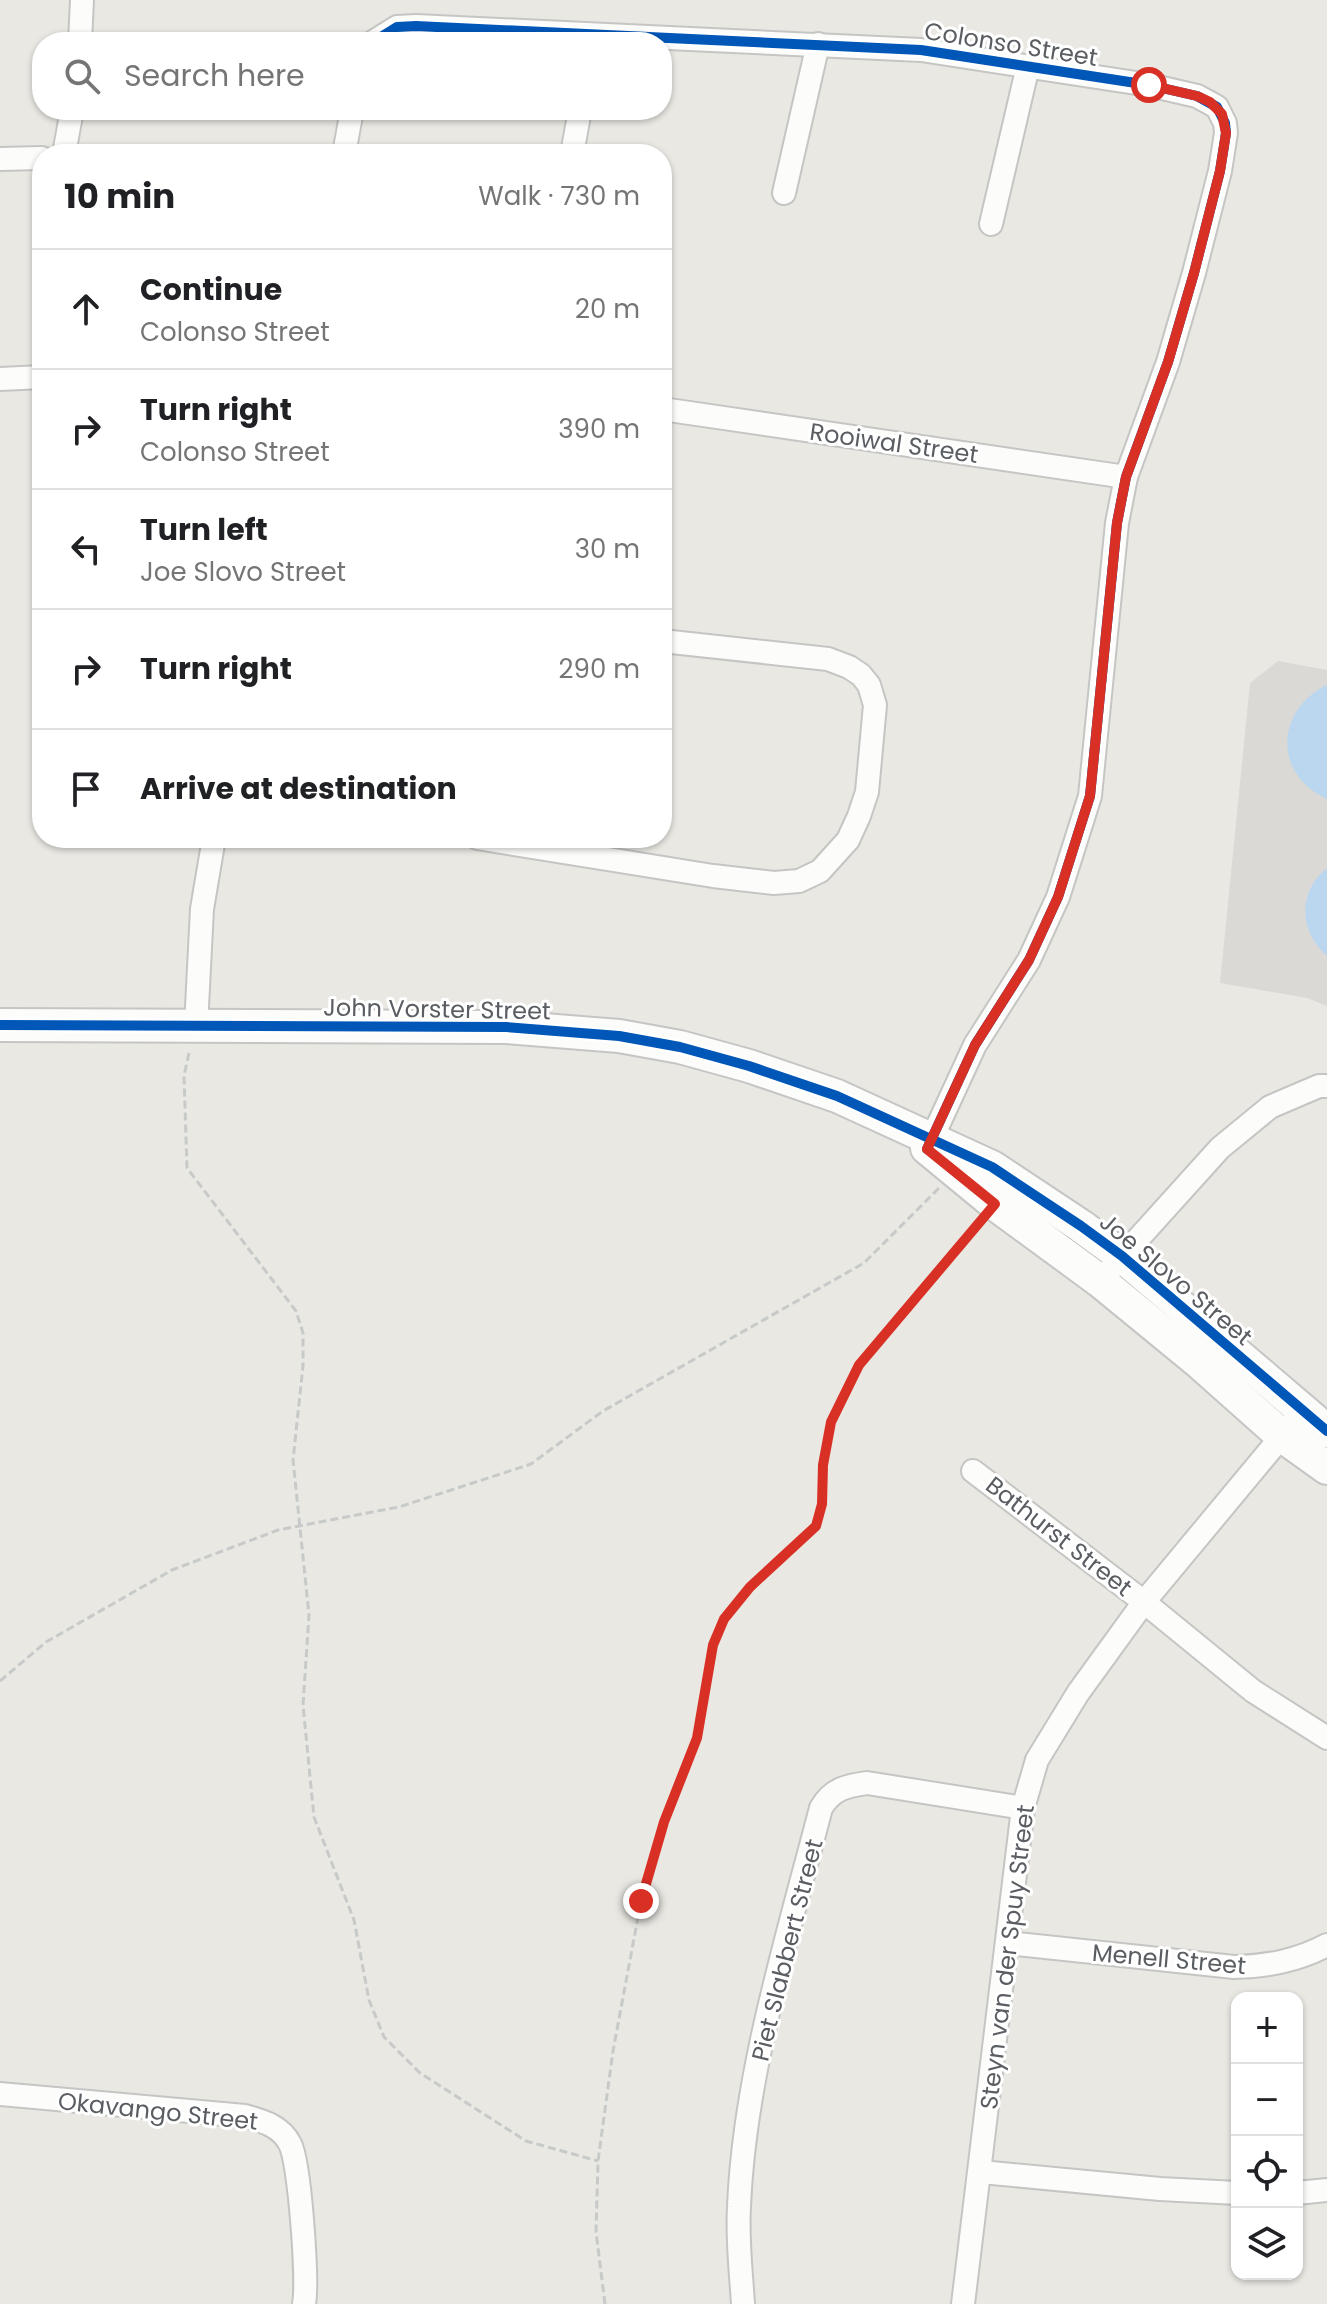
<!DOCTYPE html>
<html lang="en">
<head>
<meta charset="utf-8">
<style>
	body { margin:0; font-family:Poppins,sans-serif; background:#f6f6f6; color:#202124 }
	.controls { position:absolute; right:24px; bottom:24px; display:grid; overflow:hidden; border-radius:16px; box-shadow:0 2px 6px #0004 }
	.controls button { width:72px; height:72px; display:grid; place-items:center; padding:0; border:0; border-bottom:2px solid #e0e0e0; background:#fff; color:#202124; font:40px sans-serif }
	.stop { position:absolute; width:24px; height:24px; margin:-18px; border:6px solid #d93025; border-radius:50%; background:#fff }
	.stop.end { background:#d93025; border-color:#fff; box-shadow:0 2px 8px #0008 }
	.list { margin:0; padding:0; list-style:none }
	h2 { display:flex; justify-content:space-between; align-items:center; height:104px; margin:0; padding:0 32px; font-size:34px }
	h2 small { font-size:26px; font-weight:400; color:#757577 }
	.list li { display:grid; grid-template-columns:52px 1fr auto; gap:24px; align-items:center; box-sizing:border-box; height:120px; padding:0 32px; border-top:2px solid #e0e0e0 }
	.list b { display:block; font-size:30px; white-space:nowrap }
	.list p { margin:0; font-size:26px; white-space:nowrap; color:#757577 }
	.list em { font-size:26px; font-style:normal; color:#757577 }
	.icon { flex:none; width:44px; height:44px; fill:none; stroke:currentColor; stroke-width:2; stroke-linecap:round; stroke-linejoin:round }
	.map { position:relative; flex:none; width:1327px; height:2304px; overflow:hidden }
	.search { position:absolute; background:#fff; box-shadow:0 2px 6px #0004; left:32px; top:32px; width:640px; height:88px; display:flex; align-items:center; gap:20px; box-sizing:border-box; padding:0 28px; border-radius:32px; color:#757577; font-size:30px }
	.panel { position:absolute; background:#fff; box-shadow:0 2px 6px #0004; left:32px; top:144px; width:640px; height:704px; border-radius:32px }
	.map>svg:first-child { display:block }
	.industrial { fill:#dad9d5 }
	.water { fill:#bbd7f0 }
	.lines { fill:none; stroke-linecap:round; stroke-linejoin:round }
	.street-casing { stroke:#c5c5c4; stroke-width:26 }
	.secondary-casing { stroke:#c5c5c5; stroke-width:36 }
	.path { stroke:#c7cac9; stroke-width:3; stroke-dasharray:8 4; stroke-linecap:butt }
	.street { stroke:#fcfcfb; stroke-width:22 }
	.secondary { stroke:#fcfcfb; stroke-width:32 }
	.cycleway-casing { stroke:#fff; stroke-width:15 }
	.cycleway { stroke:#0057b8; stroke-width:10 }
	.route { stroke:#d93025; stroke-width:10 }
	.labels { text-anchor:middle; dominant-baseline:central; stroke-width:6; stroke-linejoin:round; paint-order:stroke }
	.street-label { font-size:24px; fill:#5a5d61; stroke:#fff }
</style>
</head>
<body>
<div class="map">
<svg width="1327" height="2304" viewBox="0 0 1327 2304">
	<rect width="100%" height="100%" fill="#e9e8e3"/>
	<!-- industrial -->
	<polygon class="industrial" points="1278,661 1327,670 1327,1006 1307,998 1220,983 1250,683"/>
	<!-- water -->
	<g class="water">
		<path d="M 1327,685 L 1327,799 C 1273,775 1275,710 1327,685 Z"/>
		<path d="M 1327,868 L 1327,956 C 1299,932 1297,892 1327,868 Z"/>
	</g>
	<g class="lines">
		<!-- street casing -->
		<g class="street-casing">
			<g id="street">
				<polyline points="80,42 82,0"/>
				<polyline points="373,42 397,27 416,26 921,50 1149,85 1197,96 1217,107 1225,123 1226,133 1220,171 1194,273 1168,362 1126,477 1117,523 1090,796 1058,897 1029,960 975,1045 927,1149"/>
				<polyline points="64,154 72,110"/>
				<polyline points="344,154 352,110"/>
				<polyline points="572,154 580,110"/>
				<polyline points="0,159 42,158"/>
				<polyline points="784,193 818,44"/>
				<polyline points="991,224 1028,66"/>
				<polyline points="0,379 42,377"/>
				<polyline points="662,409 1126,477"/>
				<polyline points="477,838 713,876 774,883 799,881 820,871 848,840 859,816 867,792 875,705 869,685 861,675 849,667 828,659 662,641"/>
				<polyline points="196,1026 202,909 214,838"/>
				<polyline points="1100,1281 1220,1148 1270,1107 1319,1086 1327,1086"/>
				<polyline points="973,1471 1144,1602 1253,1691 1327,1738"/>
				<path d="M 1008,1943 L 1234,1967 C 1268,1966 1297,1961 1327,1945"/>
				<path d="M 0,2094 L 245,2116 C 263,2121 281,2126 290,2144 C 300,2163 308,2281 304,2304"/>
				<polyline points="981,2172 1160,2189 1237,2193"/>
				<polyline points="1297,2193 1327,2190"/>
				<path d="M 743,2304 C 741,2272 737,2239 739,2207 C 744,2076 788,1935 821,1808 C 832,1789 846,1786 867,1783 L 1023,1808"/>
				<polyline points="963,2304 1023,1808 1037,1760 1078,1693 1144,1602 1291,1425"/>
			</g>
		</g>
		<!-- secondary casing -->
		<g class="secondary-casing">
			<g id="secondary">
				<polyline points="0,1025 506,1027 619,1036 680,1047 749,1066 837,1096 992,1167 1081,1226 1122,1256 1327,1431"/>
				<polyline points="927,1148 995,1204 1100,1281 1200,1363 1281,1435 1327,1468"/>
			</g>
		</g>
		<!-- path -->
		<g class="path">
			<polyline points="189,1053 184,1076 187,1168 296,1311 303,1333 303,1366 293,1460 309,1615 303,1705 314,1817 354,1920 369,2000 384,2037 420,2073 526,2141 598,2161"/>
			<polyline points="0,1681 46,1642 172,1570 278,1530 399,1507 531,1464 603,1411 864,1263 939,1188"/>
			<polyline points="605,2304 596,2232 598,2161 613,2051 641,1901 664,1822 697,1738 713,1645 724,1619 750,1587 816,1526 822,1504 823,1465 831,1422 859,1365 979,1223"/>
		</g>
		<!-- street -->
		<use href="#street" class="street"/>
		<!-- secondary -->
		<use href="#secondary" class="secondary"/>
		<!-- cycleway casing -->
		<g class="cycleway-casing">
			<g id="cycleway">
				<polyline points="373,42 397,27 416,26 921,50 1149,85 1197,96 1217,107 1225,123 1226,133 1220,171 1194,273 1168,362 1126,477 1117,523 1090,796 1058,897 1029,960 975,1045 927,1149"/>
				<polyline points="0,1025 506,1027 619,1036 680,1047 749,1066 837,1096 992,1167 1081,1226 1122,1256 1327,1431"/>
			</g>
		</g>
		<!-- cycleway -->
		<use href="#cycleway" class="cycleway"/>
	</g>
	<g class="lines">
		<!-- route -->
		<polyline class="route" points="641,1901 664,1822 697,1738 713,1645 724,1619 750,1587 816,1526 822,1504 823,1465 831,1422 859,1365 995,1204 927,1149 975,1045 1029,960 1058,897 1090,796 1117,523 1126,477 1168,362 1194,273 1220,171 1226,133 1222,114 1210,102 1197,96 1149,85"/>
	</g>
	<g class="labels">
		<!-- street labels -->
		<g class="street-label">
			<text transform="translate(1011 44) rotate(9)">Colonso Street</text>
			<text transform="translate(894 443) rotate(8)">Rooiwal Street</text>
			<text transform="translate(437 1009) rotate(1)">John Vorster Street</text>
			<text transform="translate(1176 1279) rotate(40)">Joe Slovo Street</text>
			<text transform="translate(1059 1536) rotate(38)">Bathurst Street</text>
			<text transform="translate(787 1950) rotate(-76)">Piet Slabbert Street</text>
			<text transform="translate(1007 1957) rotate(-83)">Steyn van der Spuy Street</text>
			<text transform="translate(1169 1959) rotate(5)">Menell Street</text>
			<text transform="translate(158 2111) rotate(6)">Okavango Street</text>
		</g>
	</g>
</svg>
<div class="controls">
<button>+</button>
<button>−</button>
<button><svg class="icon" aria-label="locate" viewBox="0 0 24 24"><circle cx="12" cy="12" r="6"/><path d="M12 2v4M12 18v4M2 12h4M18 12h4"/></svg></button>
<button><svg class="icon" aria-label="layers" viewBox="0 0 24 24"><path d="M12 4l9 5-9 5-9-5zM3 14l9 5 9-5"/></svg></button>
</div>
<div class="stop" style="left:1149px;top:85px"></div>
<div class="stop end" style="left:641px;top:1901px"></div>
<div class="search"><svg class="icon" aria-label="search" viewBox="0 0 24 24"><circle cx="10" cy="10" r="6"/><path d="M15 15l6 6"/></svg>Search here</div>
<section class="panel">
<h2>10 min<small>Walk · 730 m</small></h2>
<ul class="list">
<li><svg class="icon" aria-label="ahead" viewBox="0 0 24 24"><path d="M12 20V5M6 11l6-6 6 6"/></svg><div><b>Continue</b><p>Colonso Street</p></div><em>20 m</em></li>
<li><svg class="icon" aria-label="right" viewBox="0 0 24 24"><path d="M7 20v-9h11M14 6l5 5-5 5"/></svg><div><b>Turn right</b><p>Colonso Street</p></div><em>390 m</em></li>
<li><svg class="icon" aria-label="left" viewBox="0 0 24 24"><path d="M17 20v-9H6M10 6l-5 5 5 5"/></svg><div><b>Turn left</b><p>Joe Slovo Street</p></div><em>30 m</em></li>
<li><svg class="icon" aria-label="right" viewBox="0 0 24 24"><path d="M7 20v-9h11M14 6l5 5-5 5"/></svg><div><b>Turn right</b></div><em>290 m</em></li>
<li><svg class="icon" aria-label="arrive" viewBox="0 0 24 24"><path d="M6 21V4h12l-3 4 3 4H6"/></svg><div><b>Arrive at destination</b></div></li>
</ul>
</section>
</div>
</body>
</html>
